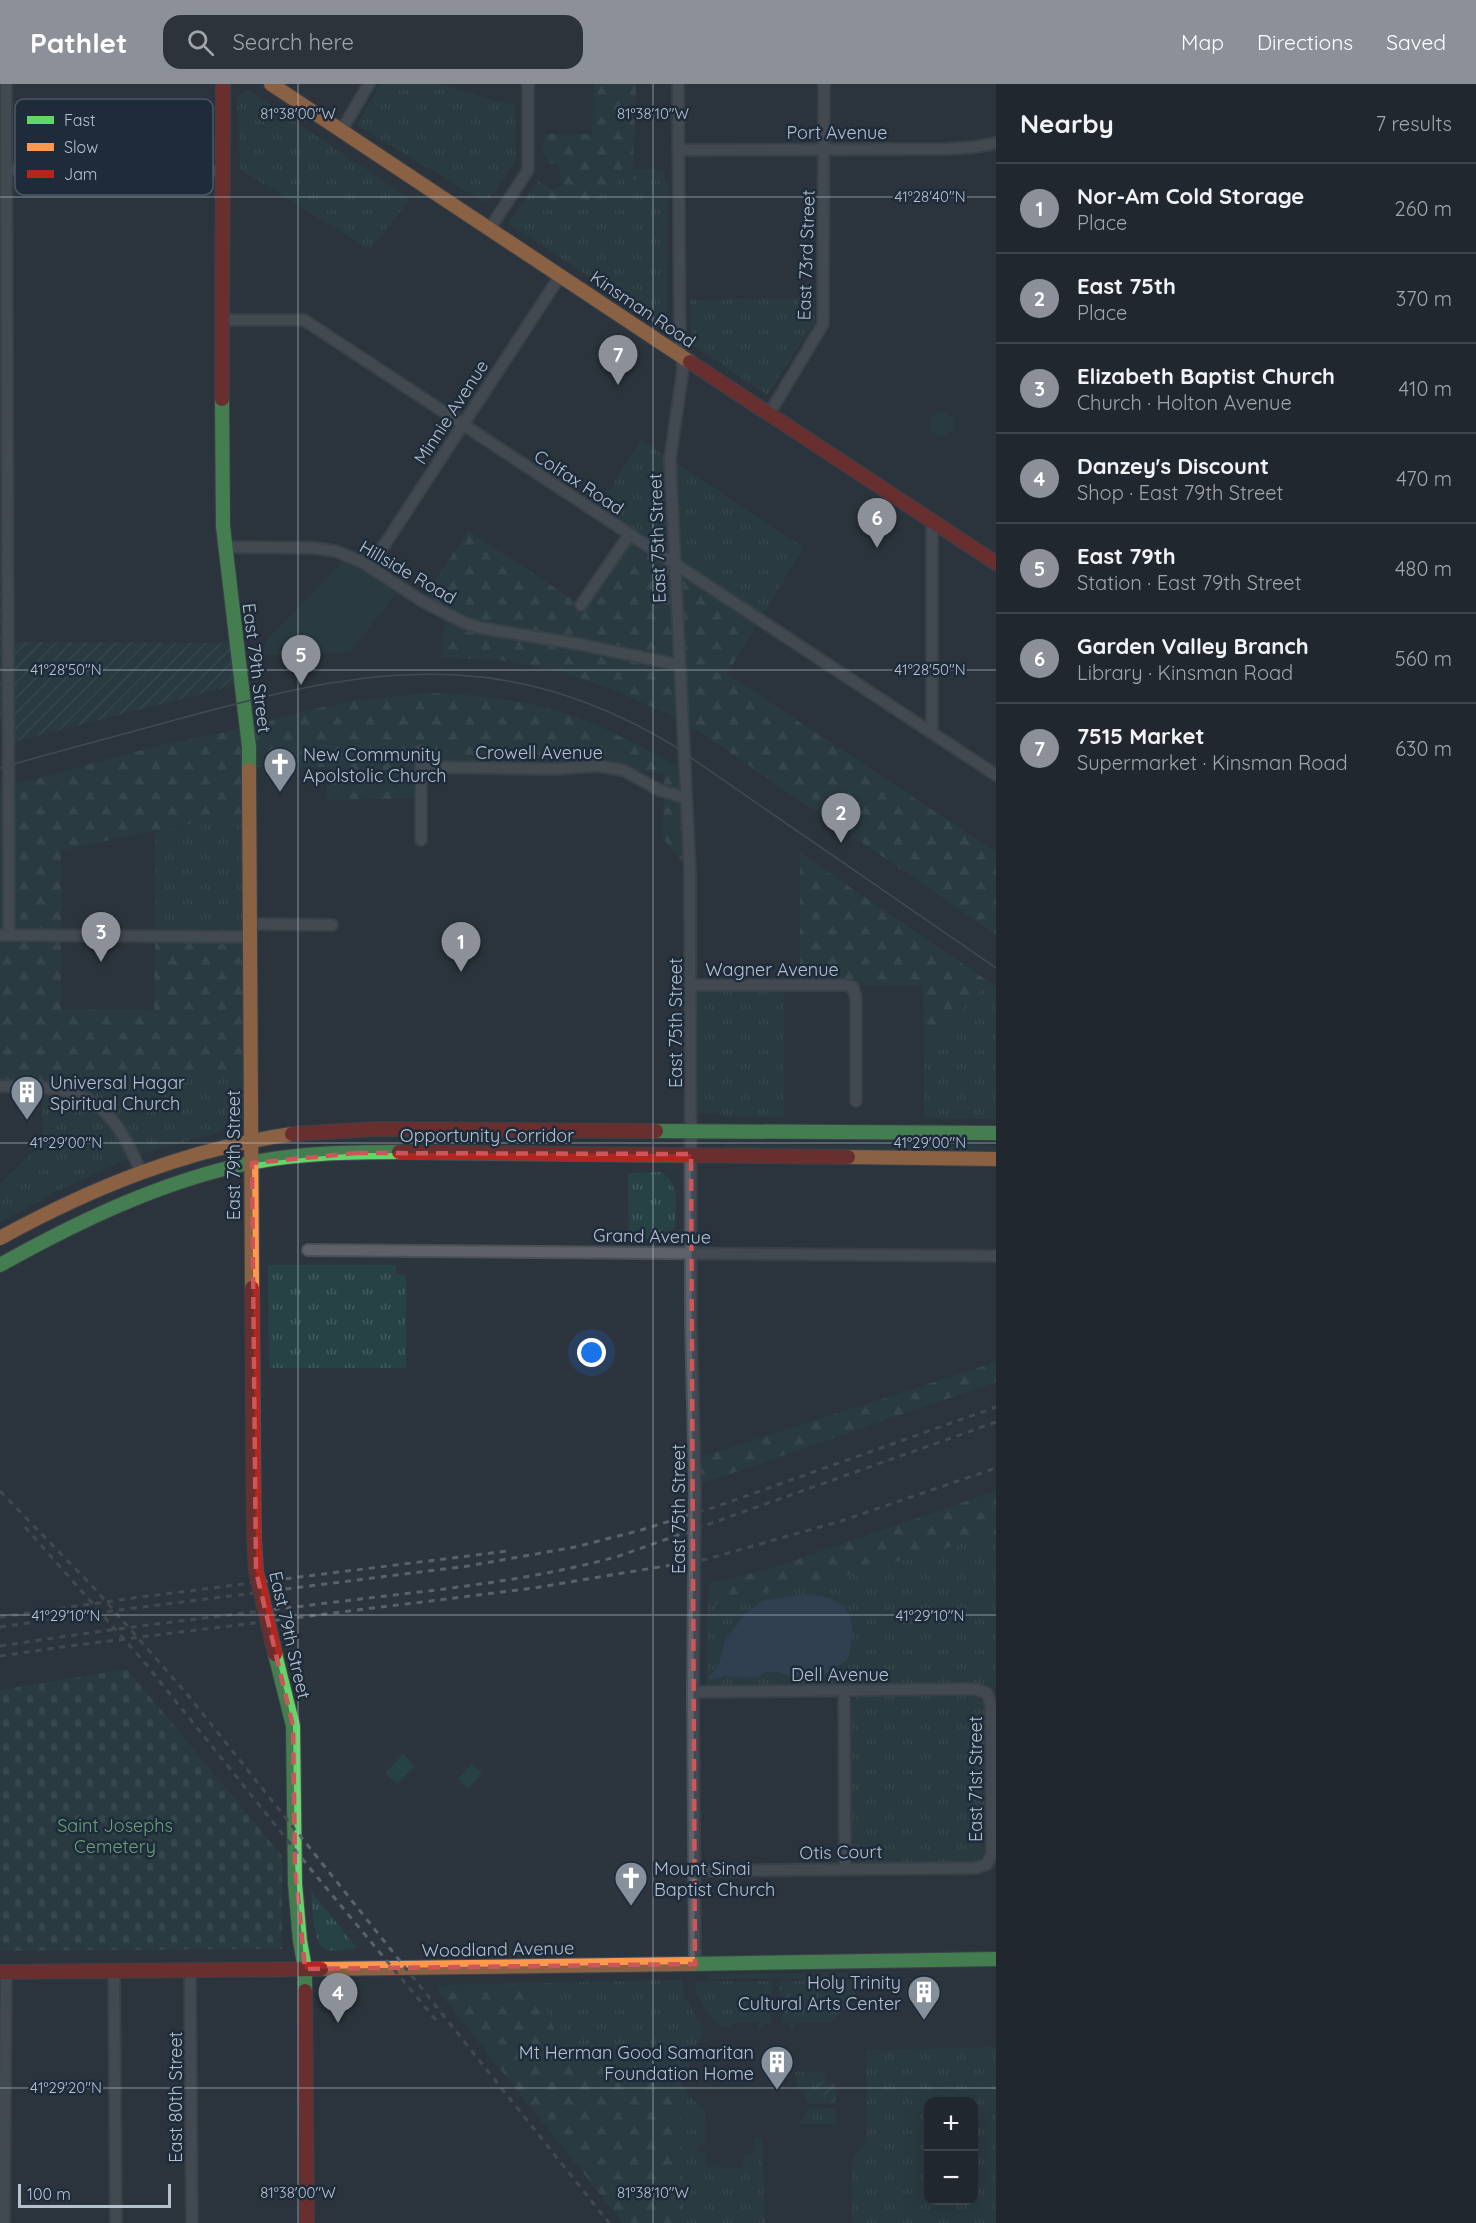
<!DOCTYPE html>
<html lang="en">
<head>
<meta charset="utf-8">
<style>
	body { margin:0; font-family:Quicksand,sans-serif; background:#2d333a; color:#f1f3f6 }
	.controls { position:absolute; right:18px; bottom:18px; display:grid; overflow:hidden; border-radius:12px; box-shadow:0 6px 24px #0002 }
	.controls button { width:54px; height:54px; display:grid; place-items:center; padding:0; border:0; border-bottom:2px solid #3e444a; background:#21272e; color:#f1f3f6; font:30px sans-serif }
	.scale { position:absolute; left:18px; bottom:15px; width:153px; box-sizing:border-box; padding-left:6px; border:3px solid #b6c1ce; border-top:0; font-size:16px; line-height:21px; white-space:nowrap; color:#b6c1ce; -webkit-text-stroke:4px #1d2b3a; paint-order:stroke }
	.you { position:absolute; left:592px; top:1269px; width:21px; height:21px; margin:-15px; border:4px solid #fff; border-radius:50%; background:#1a73e8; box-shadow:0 0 0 9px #1a73e833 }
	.badge { display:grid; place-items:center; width:39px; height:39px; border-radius:50%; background:#8c9099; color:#fff; font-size:20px; font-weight:700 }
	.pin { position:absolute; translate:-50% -50px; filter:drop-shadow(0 2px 3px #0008) }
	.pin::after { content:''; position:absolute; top:32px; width:21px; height:18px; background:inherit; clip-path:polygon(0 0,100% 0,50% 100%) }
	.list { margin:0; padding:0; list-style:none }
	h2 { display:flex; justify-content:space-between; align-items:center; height:78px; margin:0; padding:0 24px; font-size:26px }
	h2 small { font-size:20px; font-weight:400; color:#a2a5aa }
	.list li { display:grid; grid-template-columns:39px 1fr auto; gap:18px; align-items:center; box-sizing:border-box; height:90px; padding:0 24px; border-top:2px solid #3e444a }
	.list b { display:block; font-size:22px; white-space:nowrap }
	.list p { margin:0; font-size:20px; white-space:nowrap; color:#a2a5aa }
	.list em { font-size:20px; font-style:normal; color:#a2a5aa }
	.icon { flex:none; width:33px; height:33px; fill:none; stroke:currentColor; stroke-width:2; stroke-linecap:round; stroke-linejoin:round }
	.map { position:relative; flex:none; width:996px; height:2139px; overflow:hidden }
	header { display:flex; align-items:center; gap:36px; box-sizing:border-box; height:84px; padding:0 30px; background:#8c9099; color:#fff }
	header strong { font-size:28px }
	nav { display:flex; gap:33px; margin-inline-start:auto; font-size:21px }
	.search { width:420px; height:54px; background:#2d333a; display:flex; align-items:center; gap:15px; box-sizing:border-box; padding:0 21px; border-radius:18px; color:#a2a5aa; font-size:22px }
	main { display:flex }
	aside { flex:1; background:#21272e }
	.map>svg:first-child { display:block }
	.grass { fill:url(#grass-tufts); fill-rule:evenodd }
	.forest { fill:url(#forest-firs) }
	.cemetery { fill:url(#cemetery-stones) }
	.park { fill:#274245 }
	.garden { fill:url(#garden-furrows) }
	.water { fill:#354e6a }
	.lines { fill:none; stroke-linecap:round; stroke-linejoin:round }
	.street-casing { stroke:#4b5057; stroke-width:14 }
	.fast-casing { stroke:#4b5057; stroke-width:16 }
	.slow-casing { stroke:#4b5057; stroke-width:16 }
	.jam-casing { stroke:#4b5057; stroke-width:16 }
	.street { stroke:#5d626a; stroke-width:10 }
	.fast { stroke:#63d668; stroke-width:14 }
	.slow { stroke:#ff974d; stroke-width:14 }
	.jam { stroke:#b3261e; stroke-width:14 }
	.tram { stroke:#5b6168; stroke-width:1.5 }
	.rail { stroke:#5b6168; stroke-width:3; stroke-dasharray:6 6; stroke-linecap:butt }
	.street-bridge-casing { stroke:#4b5057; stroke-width:14; stroke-linecap:butt }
	.jam-bridge-casing { stroke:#4b5057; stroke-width:16; stroke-linecap:butt }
	.street-bridge { stroke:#5d626a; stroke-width:10 }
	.jam-bridge { stroke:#b3261e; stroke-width:14 }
	.marked { fill:none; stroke:#cc565a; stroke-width:4.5; stroke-dasharray:12 8; stroke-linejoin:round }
	.ticks { fill:none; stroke:#b6c1ce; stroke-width:1.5; stroke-opacity:0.45 }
	.labels { text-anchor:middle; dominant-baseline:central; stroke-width:5; stroke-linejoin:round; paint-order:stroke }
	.street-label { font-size:18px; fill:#b6c1ce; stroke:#1d2b3a }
	.poi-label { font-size:18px; fill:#b6c1ce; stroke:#1d2b3a; text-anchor:start }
	.park-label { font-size:18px; fill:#6ba174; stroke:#1d2b3a }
	.key { fill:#1d2b3a; stroke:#4b5866; stroke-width:1.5 }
	.key-label { font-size:16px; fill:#b6c1ce }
	.ticks-label { font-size:15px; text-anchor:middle; fill:#b6c1ce; stroke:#1d2b3a; stroke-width:5; stroke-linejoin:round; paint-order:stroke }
</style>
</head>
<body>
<header>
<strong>Pathlet</strong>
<div class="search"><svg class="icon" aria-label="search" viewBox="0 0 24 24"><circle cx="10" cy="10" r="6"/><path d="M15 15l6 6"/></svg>Search here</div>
<nav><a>Map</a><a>Directions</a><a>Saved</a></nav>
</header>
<main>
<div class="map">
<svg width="996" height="2139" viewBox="0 0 996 2139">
	<defs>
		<pattern id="grass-tufts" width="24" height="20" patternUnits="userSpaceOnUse" patternTransform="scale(1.5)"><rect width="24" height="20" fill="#274245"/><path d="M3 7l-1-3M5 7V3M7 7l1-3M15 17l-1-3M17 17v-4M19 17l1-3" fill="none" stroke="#445c5f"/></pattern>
		<pattern id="forest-firs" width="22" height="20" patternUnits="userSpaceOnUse" patternTransform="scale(1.5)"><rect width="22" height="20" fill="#274245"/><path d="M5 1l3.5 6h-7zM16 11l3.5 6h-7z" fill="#445c5f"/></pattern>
		<pattern id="cemetery-stones" width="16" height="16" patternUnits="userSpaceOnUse" patternTransform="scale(1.5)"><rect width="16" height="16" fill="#274245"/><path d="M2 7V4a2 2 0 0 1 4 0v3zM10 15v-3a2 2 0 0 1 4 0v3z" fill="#445c5f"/></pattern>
		<pattern id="garden-furrows" width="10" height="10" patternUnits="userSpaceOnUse" patternTransform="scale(1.5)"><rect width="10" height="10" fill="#274245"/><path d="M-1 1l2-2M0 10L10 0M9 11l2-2" fill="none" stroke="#445c5f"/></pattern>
	</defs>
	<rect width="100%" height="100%" fill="#2c343d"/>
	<!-- grass -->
	<g class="grass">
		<polygon points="380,0 438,0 515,22 516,76 486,119 357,41"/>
		<polygon points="248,6 410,115 370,166 240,85 237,13"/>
		<polygon points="620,95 669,97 666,242 508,140 538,97 539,108 598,113"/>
		<polygon points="814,214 815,238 767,311 692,260 690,216"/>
		<polygon points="641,356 804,463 760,535 595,428"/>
		<polygon points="249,728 249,853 155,852 155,748"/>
		<polygon points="988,897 996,903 996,1035 924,1034 924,967"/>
		<polygon points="691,901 784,902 784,1033 730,1033 714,1029 691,1029"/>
		<polygon points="124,989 251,989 251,1035 229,1040 223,1045 213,1050 154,1066 118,1079 65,1103 0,1138 0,1100 43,1058 42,1002 87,1015"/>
		<polygon points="725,1061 996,1062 996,1069 725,1065"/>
		<path d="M 661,1088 C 680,1098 676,1124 675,1143 C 664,1155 644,1156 629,1156 L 628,1089 Z"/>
		<polygon points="268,1181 396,1181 396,1190 406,1191 406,1284 269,1284"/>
		<polygon points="996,1450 996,1606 991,1601 707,1602 707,1522 750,1511 832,1496"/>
		<polygon points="859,1611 973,1611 983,1618 985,1626 986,1764 979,1775 973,1778 863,1779 856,1775 851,1769 851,1622 853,1616"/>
		<path d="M 311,1807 L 357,1864 C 348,1865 336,1868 327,1866 C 312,1863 312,1820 311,1807 Z"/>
		<polygon points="847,1889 851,1890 848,1894 710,1895 710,1890"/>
		<polygon points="682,1896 684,1913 704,1945 682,1998 689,2013 705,2025 705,2061 699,2061 698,2068 706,2068 706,2083 743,2084 744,2070 754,2070 754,2054 762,2054 765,2139 683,2139 680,2000 674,1974 633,1978 606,1984 574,1976 559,1956 543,1919 525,1905 441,1907 438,1901"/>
		<polygon points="850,1896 854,1897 855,1913 830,1939 795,1939 794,1944 790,1944 790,1939 782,1939 782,1930 788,1920 785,1913 779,1908 779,1897"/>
		<path d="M 772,1897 L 772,1909 C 765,1912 764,1917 765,1925 L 771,1930 L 771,1940 L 763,1940 L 763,1945 L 759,1944 L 758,1938 L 733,1939 L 733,1943 L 722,1943 L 711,1934 L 696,1911 L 696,1898 Z"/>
		<path d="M 996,1963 L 996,2139 L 852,2139 L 851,2081 C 855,2066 865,2068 867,2049 L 866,1966 ZM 928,2018 L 974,2018 L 974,2116 L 928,2116 Z"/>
		<polygon points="795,1988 826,1988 826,2000 836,2000 836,2019 808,2020 803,2008 798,2005"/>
		<polygon points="836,2024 837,2040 799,2040 808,2025"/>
	</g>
	<!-- forest -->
	<g class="forest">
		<polygon points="594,0 636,0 633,85 664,86 665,97 620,95 598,113 564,123 539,108 538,97 551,105 563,102 558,80 548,79 543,68 544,50 592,50"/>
		<polygon points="468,447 581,521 629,451 760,535 727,590 996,768 996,850 682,636 618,608 563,588 499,576 440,573 446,530 422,517"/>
		<path d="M 430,609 C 482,611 535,617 584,636 C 615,648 645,666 675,681 L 685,692 L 690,789 L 663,754 L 664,690 L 492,670 L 465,684 L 421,683 L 421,714 L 327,716 L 327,683 L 250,683 L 249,728 L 61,766 L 61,925 L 154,926 L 155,852 L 249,853 L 251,989 L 124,989 L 87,1015 L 0,1002 L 0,704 L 157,662 L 235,646 L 313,625 L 358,616 Z"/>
		<polygon points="800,769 988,897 924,967 923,901 800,902"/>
		<polygon points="996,1278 996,1298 695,1402 695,1375"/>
		<polygon points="996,1407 996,1450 832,1496 750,1511 707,1522 710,1499 772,1484"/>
		<polygon points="525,1905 543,1919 559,1956 574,1976 606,1984 633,1978 674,1974 680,2000 683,2139 623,2139 438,1907"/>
	</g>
	<!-- cemetery -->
	<polygon class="cemetery" points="127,1585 282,1772 282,1865 0,1867 0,1606"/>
	<!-- park -->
	<g class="park">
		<circle cx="942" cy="340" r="12"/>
		<polygon points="345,475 369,485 398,507 350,569 261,571 266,557"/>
		<polygon points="403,1670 415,1682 397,1700 385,1689"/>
		<polygon points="472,1680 482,1689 469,1704 462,1700 463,1698 458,1695"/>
	</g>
	<!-- garden -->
	<g class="garden">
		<polygon points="0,435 8,435 9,558 236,559 241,603 228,603 9,659 8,633 0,635"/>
		<path d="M 772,1902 L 772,1909 C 763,1913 762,1922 769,1929 L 762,1932 L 758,1930 C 750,1920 762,1912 767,1903 Z"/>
		<polygon points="779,1902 787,1904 792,1912 799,1910 804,1914 793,1932 783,1928 787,1924 787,1916 779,1909"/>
		<polygon points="826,1996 827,2000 836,2000 836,2019 831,2019 819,2006 819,1999"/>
	</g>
	<!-- water -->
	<path class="water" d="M 805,1510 C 852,1514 858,1532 848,1575 L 820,1594 L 801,1595 L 776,1588 L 766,1588 L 758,1593 L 750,1594 L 724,1592 L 716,1595 L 707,1595 L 719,1580 L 725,1557 L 746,1529 L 762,1517 Z"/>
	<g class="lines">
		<!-- street casing -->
		<g class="street-casing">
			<g id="street">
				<polyline points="6,0 9,851"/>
				<polyline points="678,0 680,262 683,285 670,375 690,789 691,1240 695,1402"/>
				<polyline points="341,47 369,0"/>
				<polyline points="678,66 948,65 975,63 996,59"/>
				<polyline points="6,86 222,87"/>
				<polyline points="489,146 528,86 528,0"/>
				<polyline points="221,236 304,236 996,691"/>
				<polyline points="769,330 823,240 824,0"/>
				<polyline points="932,437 932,649"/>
				<polyline points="224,463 314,464 335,467 362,478 422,517 465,539 481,544 578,560 679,581"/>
				<polyline points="370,483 560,192"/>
				<polyline points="581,521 629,451"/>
				<polyline points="421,667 421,756"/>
				<polyline points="421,683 554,685 597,682 623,686 659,706 686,714"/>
				<polyline points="249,840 332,841"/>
				<polyline points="0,851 249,853"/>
				<polyline points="691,901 845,901 853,903 856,914 856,1017"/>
				<path d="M 0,1002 C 79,1003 108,1009 140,1086"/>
				<polyline points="308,1166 996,1172"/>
				<polyline points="694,1503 693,1608 695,1880"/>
				<polyline points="844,1607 845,1784"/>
				<polyline points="693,1608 974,1605 987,1609 991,1622 992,1769 987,1780 976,1784 694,1787"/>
				<polyline points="190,1886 192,2139"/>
				<polyline points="114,1887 116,2139"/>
				<polyline points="4,2139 6,1888"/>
			</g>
		</g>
		<!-- fast casing -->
		<g class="fast-casing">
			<g id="fast">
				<polyline points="222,315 223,442 249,663 249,686"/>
				<polyline points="656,1047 996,1049"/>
				<path d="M 0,1181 C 79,1137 160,1098 249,1079 C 298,1069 349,1068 399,1068"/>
				<polyline points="275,1570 293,1642 295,1800 300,1857 305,1885 305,1907"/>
				<polyline points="692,1880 996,1875"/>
			</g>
		</g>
		<!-- slow casing -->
		<g class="slow-casing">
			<g id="slow">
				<polyline points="271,0 690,278"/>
				<polyline points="249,686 252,1204"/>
				<polyline points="848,1073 996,1075"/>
				<path d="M 0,1154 C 93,1103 187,1065 292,1050"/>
				<polyline points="321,1885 692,1880"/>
			</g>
		</g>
		<!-- jam casing -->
		<g class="jam-casing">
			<g id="jam">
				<polyline points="690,278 996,479"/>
				<polyline points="222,315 223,0"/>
				<polyline points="292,1050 376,1045 656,1047"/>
				<polyline points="399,1068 848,1073"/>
				<polyline points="252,1204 254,1453 256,1487"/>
				<polyline points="0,1888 321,1885"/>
				<polyline points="305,1907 307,2139"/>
			</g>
		</g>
		<!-- street -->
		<use href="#street" class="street"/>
		<!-- fast -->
		<use href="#fast" class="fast"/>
		<!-- slow -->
		<use href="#slow" class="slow"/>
		<!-- jam -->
		<use href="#jam" class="jam"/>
		<!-- tram -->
		<path class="tram" d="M 0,684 C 58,667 117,652 175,636 C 267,611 361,585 457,591 C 533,595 606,621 671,660 L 996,884"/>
		<!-- rail -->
		<g class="rail">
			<polyline points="0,1407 95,1505 187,1610 609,2139"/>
			<polyline points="25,1443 145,1579 313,1788 440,1941"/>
			<polyline points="0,1533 133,1514 507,1467"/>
			<polyline points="0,1543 134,1524 468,1482 575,1463 638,1447 718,1422 996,1323"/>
			<path d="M 0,1562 C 122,1543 246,1529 369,1514 C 453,1504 537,1495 619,1472 L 996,1338"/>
			<polyline points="0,1572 69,1562 534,1504 707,1475 841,1437 996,1384"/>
		</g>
		<!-- street-bridge casing -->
		<g class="street-bridge-casing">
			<polyline id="street-bridge" points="694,1503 695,1402"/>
		</g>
		<!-- jam-bridge casing -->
		<g class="jam-bridge-casing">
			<polyline id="jam-bridge" points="256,1487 275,1570"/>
		</g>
		<!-- street-bridge -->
		<use href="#street-bridge" class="street-bridge"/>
		<!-- jam-bridge -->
		<use href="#jam-bridge" class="jam-bridge"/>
	</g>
	<!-- marked area -->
	<path d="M0 0H996V2139H0ZM 356,1069 L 691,1070 L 695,1880 L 305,1885 L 295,1781 L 293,1642 L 256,1487 L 252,1079 Z" fill="#2c343d" fill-opacity=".55" fill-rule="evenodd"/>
	<path class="marked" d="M 356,1069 L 691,1070 L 695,1880 L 305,1885 L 295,1781 L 293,1642 L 256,1487 L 252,1079 Z"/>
	<!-- ticks -->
	<path class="ticks" d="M 298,0 L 298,2139M 653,0 L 653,2139M 0,113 L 996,113M 0,586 L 996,586M 0,1059 L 996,1059M 0,1531 L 996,1531M 0,2004 L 996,2004"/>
	<!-- icons -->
	<defs>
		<g id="church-pin" transform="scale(1.725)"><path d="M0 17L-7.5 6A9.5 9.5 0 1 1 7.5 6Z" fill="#86909b" stroke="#1d2b3a"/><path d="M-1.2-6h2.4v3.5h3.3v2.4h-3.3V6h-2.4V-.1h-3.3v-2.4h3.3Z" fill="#fff"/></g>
		<g id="building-pin" transform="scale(1.725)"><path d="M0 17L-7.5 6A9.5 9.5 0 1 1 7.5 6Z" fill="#86909b" stroke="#1d2b3a"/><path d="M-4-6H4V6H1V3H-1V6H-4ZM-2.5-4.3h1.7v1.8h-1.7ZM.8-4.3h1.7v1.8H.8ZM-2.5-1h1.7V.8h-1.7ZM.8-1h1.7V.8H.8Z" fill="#fff"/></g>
	</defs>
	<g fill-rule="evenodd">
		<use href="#church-pin" x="280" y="680"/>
		<use href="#building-pin" x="27" y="1008"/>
		<use href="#church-pin" x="631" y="1794"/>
		<use href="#building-pin" x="924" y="1908"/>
		<use href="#building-pin" x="777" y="1978"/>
	</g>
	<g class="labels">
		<!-- street labels -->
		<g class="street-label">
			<text x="837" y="48">Port Avenue</text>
			<text transform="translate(806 171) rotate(-88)">East 73rd Street</text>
			<text transform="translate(643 225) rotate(34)">Kinsman Road</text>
			<text transform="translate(451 328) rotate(-57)">Minnie Avenue</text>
			<text transform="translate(579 398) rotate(33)">Colfax Road</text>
			<text transform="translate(657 454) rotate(-92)">East 75th Street</text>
			<text transform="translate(408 488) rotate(30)">Hillside Road</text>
			<text transform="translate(257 584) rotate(83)">East 79th Street</text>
			<text x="539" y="668">Crowell Avenue</text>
			<text x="772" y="885">Wagner Avenue</text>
			<text transform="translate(675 939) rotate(-90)">East 75th Street</text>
			<text x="487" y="1051">Opportunity Corridor</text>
			<text transform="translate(233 1071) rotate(-90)">East 79th Street</text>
			<text transform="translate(652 1152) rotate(1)">Grand Avenue</text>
			<text transform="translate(678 1425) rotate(-90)">East 75th Street</text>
			<text transform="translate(290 1551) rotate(77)">East 79th Street</text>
			<text x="840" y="1590">Dell Avenue</text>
			<text transform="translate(975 1695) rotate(-90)">East 71st Street</text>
			<text transform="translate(841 1768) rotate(-1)">Otis Court</text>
			<text transform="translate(498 1865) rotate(-1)">Woodland Avenue</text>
			<text transform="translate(175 2013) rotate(-90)">East 80th Street</text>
		</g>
		<!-- poi labels -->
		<g class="poi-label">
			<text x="303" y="670">New Community<tspan x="303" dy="21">Apolstolic Church</tspan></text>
			<text x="50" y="998">Universal Hagar<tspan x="50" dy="21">Spiritual Church</tspan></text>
			<text x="654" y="1784">Mount Sinai<tspan x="654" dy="21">Baptist Church</tspan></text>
			<text x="901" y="1898" text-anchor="end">Holy Trinity<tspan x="901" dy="21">Cultural Arts Center</tspan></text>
			<text x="754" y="1968" text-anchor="end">Mt Herman Good Samaritan<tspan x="754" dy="21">Foundation Home</tspan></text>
		</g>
		<!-- park labels -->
		<g class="park-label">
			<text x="115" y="1741">Saint Josephs<tspan x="115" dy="21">Cemetery</tspan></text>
		</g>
	</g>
	<!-- legend -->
	<rect x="15" y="15" width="198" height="96" rx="9" class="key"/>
	<rect x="27" y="32" width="27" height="8" fill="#63d668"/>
	<rect x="27" y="59" width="27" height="8" fill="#ff974d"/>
	<rect x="27" y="86" width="27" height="8" fill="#b3261e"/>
	<g class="key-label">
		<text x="64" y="42">Fast</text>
		<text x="64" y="69">Slow</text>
		<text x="64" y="96">Jam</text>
	</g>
	<g class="ticks-label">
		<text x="298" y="35">81°38'00"W</text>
		<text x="653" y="35">81°38'10"W</text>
		<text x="930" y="118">41°28'40"N</text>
		<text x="930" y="591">41°28'50"N</text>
		<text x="66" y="591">41°28'50"N</text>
		<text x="66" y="1064">41°29'00"N</text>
		<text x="930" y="1064">41°29'00"N</text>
		<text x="66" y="1537">41°29'10"N</text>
		<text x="930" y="1537">41°29'10"N</text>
		<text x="66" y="2009">41°29'20"N</text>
		<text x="298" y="2114">81°38'00"W</text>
		<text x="653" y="2114">81°38'10"W</text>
	</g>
</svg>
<div class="controls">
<button>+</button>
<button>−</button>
</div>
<div class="scale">100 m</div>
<div class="you"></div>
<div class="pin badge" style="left:461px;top:888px">1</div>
<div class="pin badge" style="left:841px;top:759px">2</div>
<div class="pin badge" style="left:101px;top:878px">3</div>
<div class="pin badge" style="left:338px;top:1939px">4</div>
<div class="pin badge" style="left:301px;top:601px">5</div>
<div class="pin badge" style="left:877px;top:464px">6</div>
<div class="pin badge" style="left:618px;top:301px">7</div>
</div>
<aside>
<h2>Nearby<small>7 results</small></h2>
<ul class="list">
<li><span class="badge">1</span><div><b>Nor-Am Cold Storage</b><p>Place</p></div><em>260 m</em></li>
<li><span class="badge">2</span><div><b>East 75th</b><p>Place</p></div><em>370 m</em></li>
<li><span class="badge">3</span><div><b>Elizabeth Baptist Church</b><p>Church · Holton Avenue</p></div><em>410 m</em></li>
<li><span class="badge">4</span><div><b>Danzey's Discount</b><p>Shop · East 79th Street</p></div><em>470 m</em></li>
<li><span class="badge">5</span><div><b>East 79th</b><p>Station · East 79th Street</p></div><em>480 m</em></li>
<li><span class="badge">6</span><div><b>Garden Valley Branch</b><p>Library · Kinsman Road</p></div><em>560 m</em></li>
<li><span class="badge">7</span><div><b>7515 Market</b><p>Supermarket · Kinsman Road</p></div><em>630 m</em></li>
</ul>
</aside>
</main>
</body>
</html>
